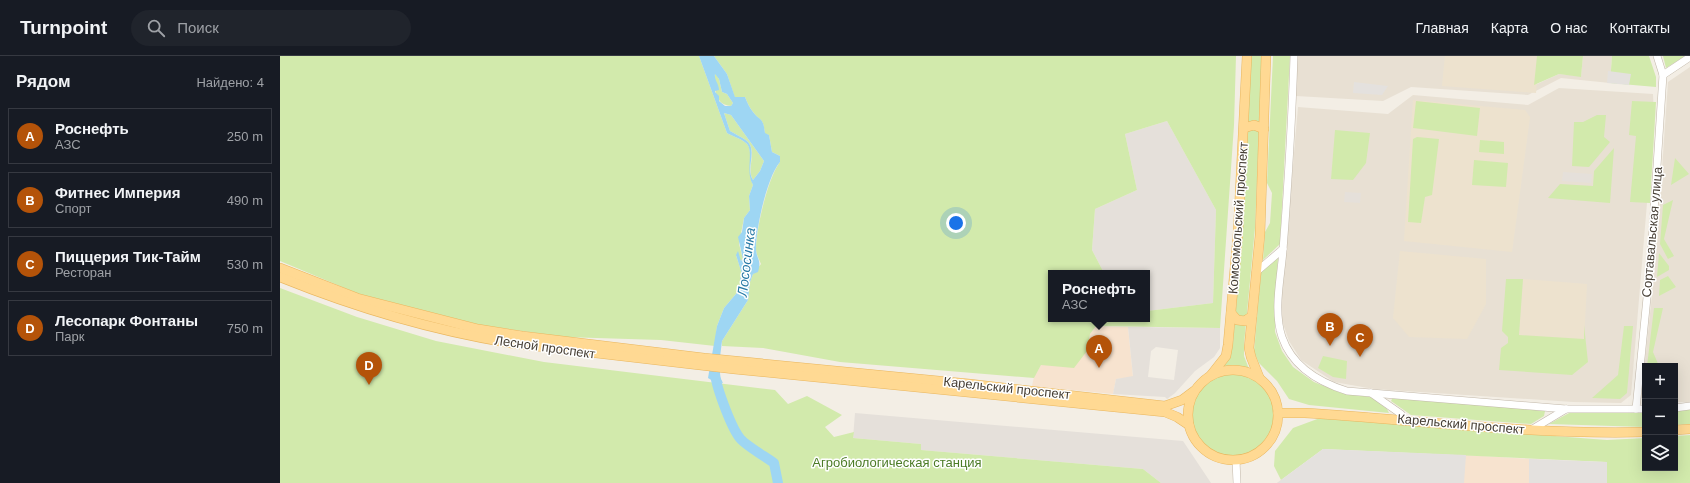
<!DOCTYPE html>
<html lang="ru">
<head>
<meta charset="utf-8">
<style>
	body { margin:0; font-family:Arial,sans-serif; background:#20242c; color:#f1f3f6 }
	.controls { position:absolute; right:12px; bottom:12px; display:grid; overflow:hidden; border-radius:0px; box-shadow:0 4px 16px #0002 }
	.controls button { width:36px; height:36px; display:grid; place-items:center; padding:0; border:0; border-bottom:1px solid #363941; background:#171b24; color:#f1f3f6; font:20px sans-serif }
	.you { position:absolute; left:676px; top:167px; width:14px; height:14px; margin:-10px; border:3px solid #fff; border-radius:50%; background:#1a73e8; box-shadow:0 0 0 6px #1a73e833 }
	.badge { display:grid; place-items:center; width:26px; height:26px; border-radius:50%; background:#b45309; color:#fff; font-size:13px; font-weight:700 }
	.pin { position:absolute; translate:-50% -33px; filter:drop-shadow(0 1px 2px #0008) }
	.pin::after { content:''; position:absolute; top:21px; width:14px; height:12px; background:inherit; clip-path:polygon(0 0,100% 0,50% 100%) }
	.popup { position:absolute; left:768px; top:214px; width:102px; height:52px; box-sizing:border-box; display:grid; place-content:center; border-radius:0px; background:#171b24; filter:drop-shadow(0 1px 3px #0005); font-size:13px; white-space:nowrap; color:#9ea1a6 }
	.popup b { font-size:15px; color:#f1f3f6 }
	.popup::after { content:''; position:absolute; left:50%; top:100%; margin-left:-8px; border:8px solid transparent; border-top-color:#171b24 }
	.list { margin:0; padding:0; list-style:none }
	h2 { display:flex; justify-content:space-between; align-items:center; height:52px; margin:0; padding:0 16px; font-size:17px }
	h2 small { font-size:13px; font-weight:400; color:#9ea1a6 }
	.list li { display:grid; grid-template-columns:26px 1fr auto; gap:12px; align-items:center; box-sizing:border-box; height:56px; margin:0 8px 8px; padding:0 8px; border:1px solid #363941; border-radius:0px }
	.list b { display:block; font-size:15px; white-space:nowrap }
	.list p { margin:0; font-size:13px; white-space:nowrap; color:#9ea1a6 }
	.list em { font-size:13px; font-style:normal; color:#9ea1a6 }
	.icon { flex:none; width:22px; height:22px; fill:none; stroke:currentColor; stroke-width:2; stroke-linecap:round; stroke-linejoin:round }
	.map { position:relative; flex:none; width:1410px; height:427px; overflow:hidden }
	header { display:flex; align-items:center; gap:24px; box-sizing:border-box; height:56px; padding:0 20px; background:#171b24; border-bottom:1px solid #363941 }
	header strong { font-size:19px }
	nav { display:flex; gap:22px; margin-inline-start:auto; font-size:14px }
	.search { width:280px; height:36px; background:#20242c; display:flex; align-items:center; gap:10px; box-sizing:border-box; padding:0 14px; border-radius:22px; color:#9ea1a6; font-size:15px }
	main { display:flex }
	aside { flex:1; background:#171b24 }
	.map>svg:first-child { display:block }
	.residential { fill:#e8e0d3 }
	.commercial { fill:#f7e3cf }
	.industrial { fill:#e5e0da; fill-rule:evenodd }
	.education { fill:#ede2ce }
	.green { fill:#d2eaac; fill-rule:evenodd }
	.parking { fill:#e4e1de }
	.water { fill:#9ed6f3; fill-rule:evenodd }
	.lines { fill:none; stroke-linecap:round; stroke-linejoin:round }
	.river { stroke:#9ed6f3; stroke-width:10 }
	.minor-casing { stroke:#c2b8aa; stroke-width:8 }
	.major-casing { stroke:#e9b65e; stroke-width:10 }
	.minor { stroke:#fff; stroke-width:7 }
	.major { stroke:#ffd993; stroke-width:9 }
	.labels { text-anchor:middle; dominant-baseline:central; stroke-width:3; stroke-linejoin:round; paint-order:stroke }
	.street-label { font-size:13px; fill:#463e34; stroke:#fff }
	.park-label { font-size:13px; fill:#4b7b25; stroke:#fff }
	.water-label { font-size:14px; font-style:italic; fill:#2779a6; stroke:#fff }
</style>
</head>
<body>
<header>
<strong>Turnpoint</strong>
<div class="search"><svg class="icon" aria-label="search" viewBox="0 0 24 24"><circle cx="10" cy="10" r="6"/><path d="M15 15l6 6"/></svg>Поиск</div>
<nav><a>Главная</a><a>Карта</a><a>О нас</a><a>Контакты</a></nav>
</header>
<main>
<aside>
<h2>Рядом<small>Найдено: 4</small></h2>
<ul class="list">
<li><span class="badge">A</span><div><b>Роснефть</b><p>АЗС</p></div><em>250 m</em></li>
<li><span class="badge">B</span><div><b>Фитнес Империя</b><p>Спорт</p></div><em>490 m</em></li>
<li><span class="badge">C</span><div><b>Пиццерия Тик-Тайм</b><p>Ресторан</p></div><em>530 m</em></li>
<li><span class="badge">D</span><div><b>Лесопарк Фонтаны</b><p>Парк</p></div><em>750 m</em></li>
</ul>
</aside>
<div class="map">
<svg width="1410" height="427" viewBox="0 0 1410 427">
	<rect width="100%" height="100%" fill="#f3eee5"/>
	<!-- residential -->
	<g class="residential">
		<polygon points="1017,0 1257,0 1255,29 1279,18 1301,20 1303,0 1332,0 1330,27 1281,22 1248,39 1131,31 1103,45 1016,40"/>
		<polygon points="1410,11 1410,346 1395,346 1395,310 1365,310 1365,344 1361,342 1376,201 1388,26"/>
		<polygon points="1279,32 1373,38 1374,63 1351,339 1341,347 1293,346 1094,333 1054,326 1021,304 1009,285 1000,259 1018,51 1108,58 1133,39 1248,49"/>
	</g>
	<!-- commercial -->
	<g class="commercial">
		<polygon points="816,270 848,271 853,321 836,323 833,338 752,330 754,321 761,309 807,295 810,278"/>
		<polygon points="1186,399 1267,404 1327,427 997,427 1001,424"/>
	</g>
	<!-- industrial -->
	<g class="industrial">
		<polygon points="887,65 936,154 933,247 867,255 867,217 824,217 812,194 815,153 857,134 845,78"/>
		<polygon points="1283,116 1312,118 1311,127 1282,125"/>
		<polygon points="1065,136 1081,137 1080,147 1064,146"/>
		<path d="M 848,271 L 940,272 L 940,292 L 934,301 L 915,315 L 895,337 L 887,343 L 885,341 L 833,338 L 836,323 L 853,320 ZM 876,291 L 898,294 L 894,324 L 868,321 L 871,295 Z"/>
		<polygon points="575,357 903,385 931,427 881,427 863,413 641,394 641,388 573,382"/>
	</g>
	<!-- education -->
	<g class="education">
		<polygon points="1165,0 1259,0 1256,37 1162,30"/>
		<polygon points="1133,44 1245,54 1250,61 1232,196 1124,185"/>
		<polygon points="1120,195 1206,203 1206,248 1187,283 1129,281 1113,262"/>
		<polygon points="1243,223 1307,228 1304,284 1239,279"/>
	</g>
	<!-- green -->
	<g class="green">
		<path d="M 0,0 L 419,0 L 447,77 C 452,80 462,83 467,88 C 474,95 466,116 473,129 L 469,140 L 470,154 L 464,162 L 459,188 L 463,203 L 461,205 L 456,199 L 462,218 L 460,223 L 461,232 L 444,252 L 437,270 L 435,290 L 381,284 L 284,281 L 200,269 L 79,238 L 0,205 Z"/>
		<path d="M 434,0 L 956,0 L 954,69 L 940,272 L 816,270 L 810,278 L 807,295 L 794,312 L 761,309 L 754,322 L 560,306 L 483,292 L 442,290 L 442,285 L 468,244 L 470,226 L 473,218 L 481,208 C 479,203 476,198 476,193 C 476,173 488,121 500,106 L 500,100 L 492,96 L 489,79 L 485,78 C 483,61 481,66 473,56 C 469,51 467,46 465,41 L 455,42 L 447,18 ZM 887,65 L 936,154 L 933,247 L 867,255 L 867,263 L 771,263 L 771,217 L 824,217 L 812,194 L 815,153 L 857,134 L 845,78 Z"/>
		<polygon points="971,0 982,0 975,172 964,288 964,300 969,313 956,310 943,311 950,300 953,288 963,170"/>
		<polygon points="993,0 1010,0 1000,188 983,204 985,176 990,167 992,137 987,127"/>
		<polygon points="1257,0 1303,0 1301,21 1279,18 1254,29"/>
		<polygon points="1332,0 1369,0 1376,21 1376,31 1330,27"/>
		<polygon points="1383,0 1405,0 1386,12"/>
		<path d="M 435,17 L 439,23 L 442,36 L 447,38 L 453,47 L 451,50 C 434,49 434,31 435,17 Z"/>
		<polygon points="1136,45 1200,52 1197,80 1133,72"/>
		<polygon points="1352,45 1376,46 1370,147 1350,146 1356,80 1349,79"/>
		<path d="M 444,57 L 451,59 L 484,105 L 480,115 L 473,124 C 466,112 478,95 467,85 C 462,81 455,78 450,75 Z"/>
		<polygon points="1317,59 1326,59 1324,81 1330,86 1309,111 1292,110 1294,66 1303,66"/>
		<polygon points="1055,74 1090,77 1086,107 1073,124 1051,123"/>
		<polygon points="1137,81 1159,83 1152,139 1145,141 1141,167 1128,166 1133,83"/>
		<polygon points="1200,84 1224,86 1224,98 1199,96"/>
		<polygon points="1334,92 1330,147 1268,142 1280,128 1313,130 1314,115"/>
		<polygon points="1395,102 1409,118 1391,129"/>
		<polygon points="1194,104 1228,107 1226,131 1192,129"/>
		<polygon points="1393,144 1384,183 1394,200 1388,203 1380,188 1383,149"/>
		<polygon points="1379,197 1389,210 1389,214 1377,221"/>
		<polygon points="998,202 995,249 995,276 1002,295 1013,311 1034,326 1061,337 1091,341 1107,353 1109,357 1029,349 1009,343 997,325 979,307 974,296 981,216"/>
		<polygon points="1388,220 1396,231 1379,240 1380,224"/>
		<polygon points="1226,223 1243,223 1239,279 1304,283 1304,269 1308,306 1292,319 1219,314 1221,292 1228,287 1228,281 1222,275"/>
		<polygon points="0,232 77,261 156,285 264,306 495,334 508,348 527,340 562,359 545,371 554,381 574,376 573,382 641,388 641,394 863,413 881,427 0,427"/>
		<polygon points="1374,252 1383,252 1373,296 1379,310 1367,310"/>
		<polygon points="1344,270 1353,270 1347,337 1340,343 1312,342 1338,319"/>
		<polygon points="1043,300 1067,305 1066,323 1053,321 1038,312"/>
		<circle cx="953" cy="359" r="41"/>
		<polygon points="1113,341 1265,355 1264,360 1251,368 1131,359 1111,345"/>
		<polygon points="1395,354 1410,354 1410,368 1395,369"/>
		<polygon points="1291,356 1365,356 1365,371 1269,368"/>
		<polygon points="1040,362 1327,384 1365,382 1365,412 1395,412 1395,380 1410,379 1410,427 1327,427 1326,406 1043,393 1001,424 994,410 995,395 1013,372"/>
	</g>
	<!-- parking -->
	<g class="parking">
		<polygon points="1328,15 1351,18 1349,29 1327,27"/>
		<polygon points="1074,26 1108,30 1102,39 1073,37"/>
		<polygon points="1043,393 1186,399 1184,427 997,427"/>
		<polygon points="1249,403 1327,406 1327,427 1249,427"/>
	</g>
	<!-- water -->
	<path class="water" d="M 419,0 L 434,0 L 447,18 L 455,41 L 465,41 C 467,46 469,51 473,56 C 481,66 483,61 485,77 L 489,79 L 492,96 L 500,100 L 500,106 C 487,121 476,172 476,192 C 476,203 482,203 478,216 L 473,218 L 470,226 L 468,244 L 442,285 L 438,317 L 443,327 L 433,325 L 428,322 L 437,270 L 444,252 L 461,232 L 460,223 L 462,218 L 456,199 L 458,195 L 461,205 L 463,203 L 458,181 L 462,176 L 464,162 L 470,154 L 469,140 L 473,129 C 465,116 474,96 467,88 C 462,83 452,80 447,77 ZM 435,18 L 439,23 L 442,36 L 447,38 L 453,47 L 451,50 L 445,50 L 439,45 L 439,40 L 435,36 L 435,35 L 439,34 C 439,28 434,24 435,18 ZM 444,57 L 451,59 L 484,105 L 480,115 L 473,124 C 465,112 478,95 467,85 C 462,81 455,78 450,75 Z"/>
	<g class="lines">
		<!-- river -->
		<path class="river" d="M 435,314 C 434,327 451,370 459,381 C 463,388 486,401 494,407 L 498,427"/>
		<!-- minor casing -->
		<g class="minor-casing">
			<g id="minor">
				<path d="M 1014,0 C 1012,65 1008,129 1003,194 C 1001,222 993,254 1002,281 C 1012,310 1038,326 1067,335 L 1286,353 L 1365,353"/>
				<polyline points="1383,19 1410,1"/>
				<polyline points="976,216 1003,193"/>
				<polyline points="1091,337 1121,358 1122,363"/>
				<polyline points="1395,352 1410,350"/>
				<polyline points="1356,353 1371,201 1383,19 1377,0"/>
				<polyline points="1251,374 1286,353"/>
				<polyline points="956,404 957,427"/>
			</g>
		</g>
		<!-- major casing -->
		<g class="major-casing">
			<g id="major">
				<polyline points="964,72 974,69 984,73"/>
				<polyline points="0,212 77,242 198,273 242,280 424,302 690,328 885,350 902,344 914,335"/>
				<path d="M 0,221 C 74,251 151,274 230,287 L 454,313 L 885,356 L 897,361 L 909,369"/>
				<polyline points="951,257 957,264 965,265 972,260"/>
				<circle cx="953" cy="359" r="45"/>
				<polyline points="931,319 946,300 948,289 958,177 967,0"/>
				<polyline points="979,321 971,301 969,292 980,179 986,0"/>
				<path d="M 998,357 L 1025,357 C 1138,364 1252,379 1365,376"/>
				<polyline points="1395,374 1410,373"/>
			</g>
		</g>
		<!-- minor -->
		<use href="#minor" class="minor"/>
		<!-- major -->
		<use href="#major" class="major"/>
	</g>
	<g class="labels">
		<!-- street labels -->
		<g class="street-label">
			<text transform="translate(958 162) rotate(-86)">Комсомольский проспект</text>
			<text transform="translate(1372 176) rotate(-85)">Сортавальская улица</text>
			<text transform="translate(265 291) rotate(8)">Лесной проспект</text>
			<text transform="translate(727 332) rotate(6)">Карельский проспект</text>
			<text transform="translate(1181 368) rotate(5)">Карельский проспект</text>
		</g>
		<!-- park labels -->
		<g class="park-label">
			<text x="617" y="406">Агробиологическая станция</text>
		</g>
		<!-- water labels -->
		<g class="water-label">
			<text transform="translate(466 206) rotate(-83)">Лососинка</text>
		</g>
	</g>
</svg>
<div class="controls">
<button>+</button>
<button>−</button>
<button><svg class="icon" aria-label="layers" viewBox="0 0 24 24"><path d="M12 4l9 5-9 5-9-5zM3 14l9 5 9-5"/></svg></button>
</div>
<div class="you"></div>
<div class="pin badge" style="left:819px;top:312px">A</div>
<div class="popup"><b>Роснефть</b>АЗС</div>
<div class="pin badge" style="left:1050px;top:290px">B</div>
<div class="pin badge" style="left:1080px;top:301px">C</div>
<div class="pin badge" style="left:89px;top:329px">D</div>
</div>
</main>
</body>
</html>
